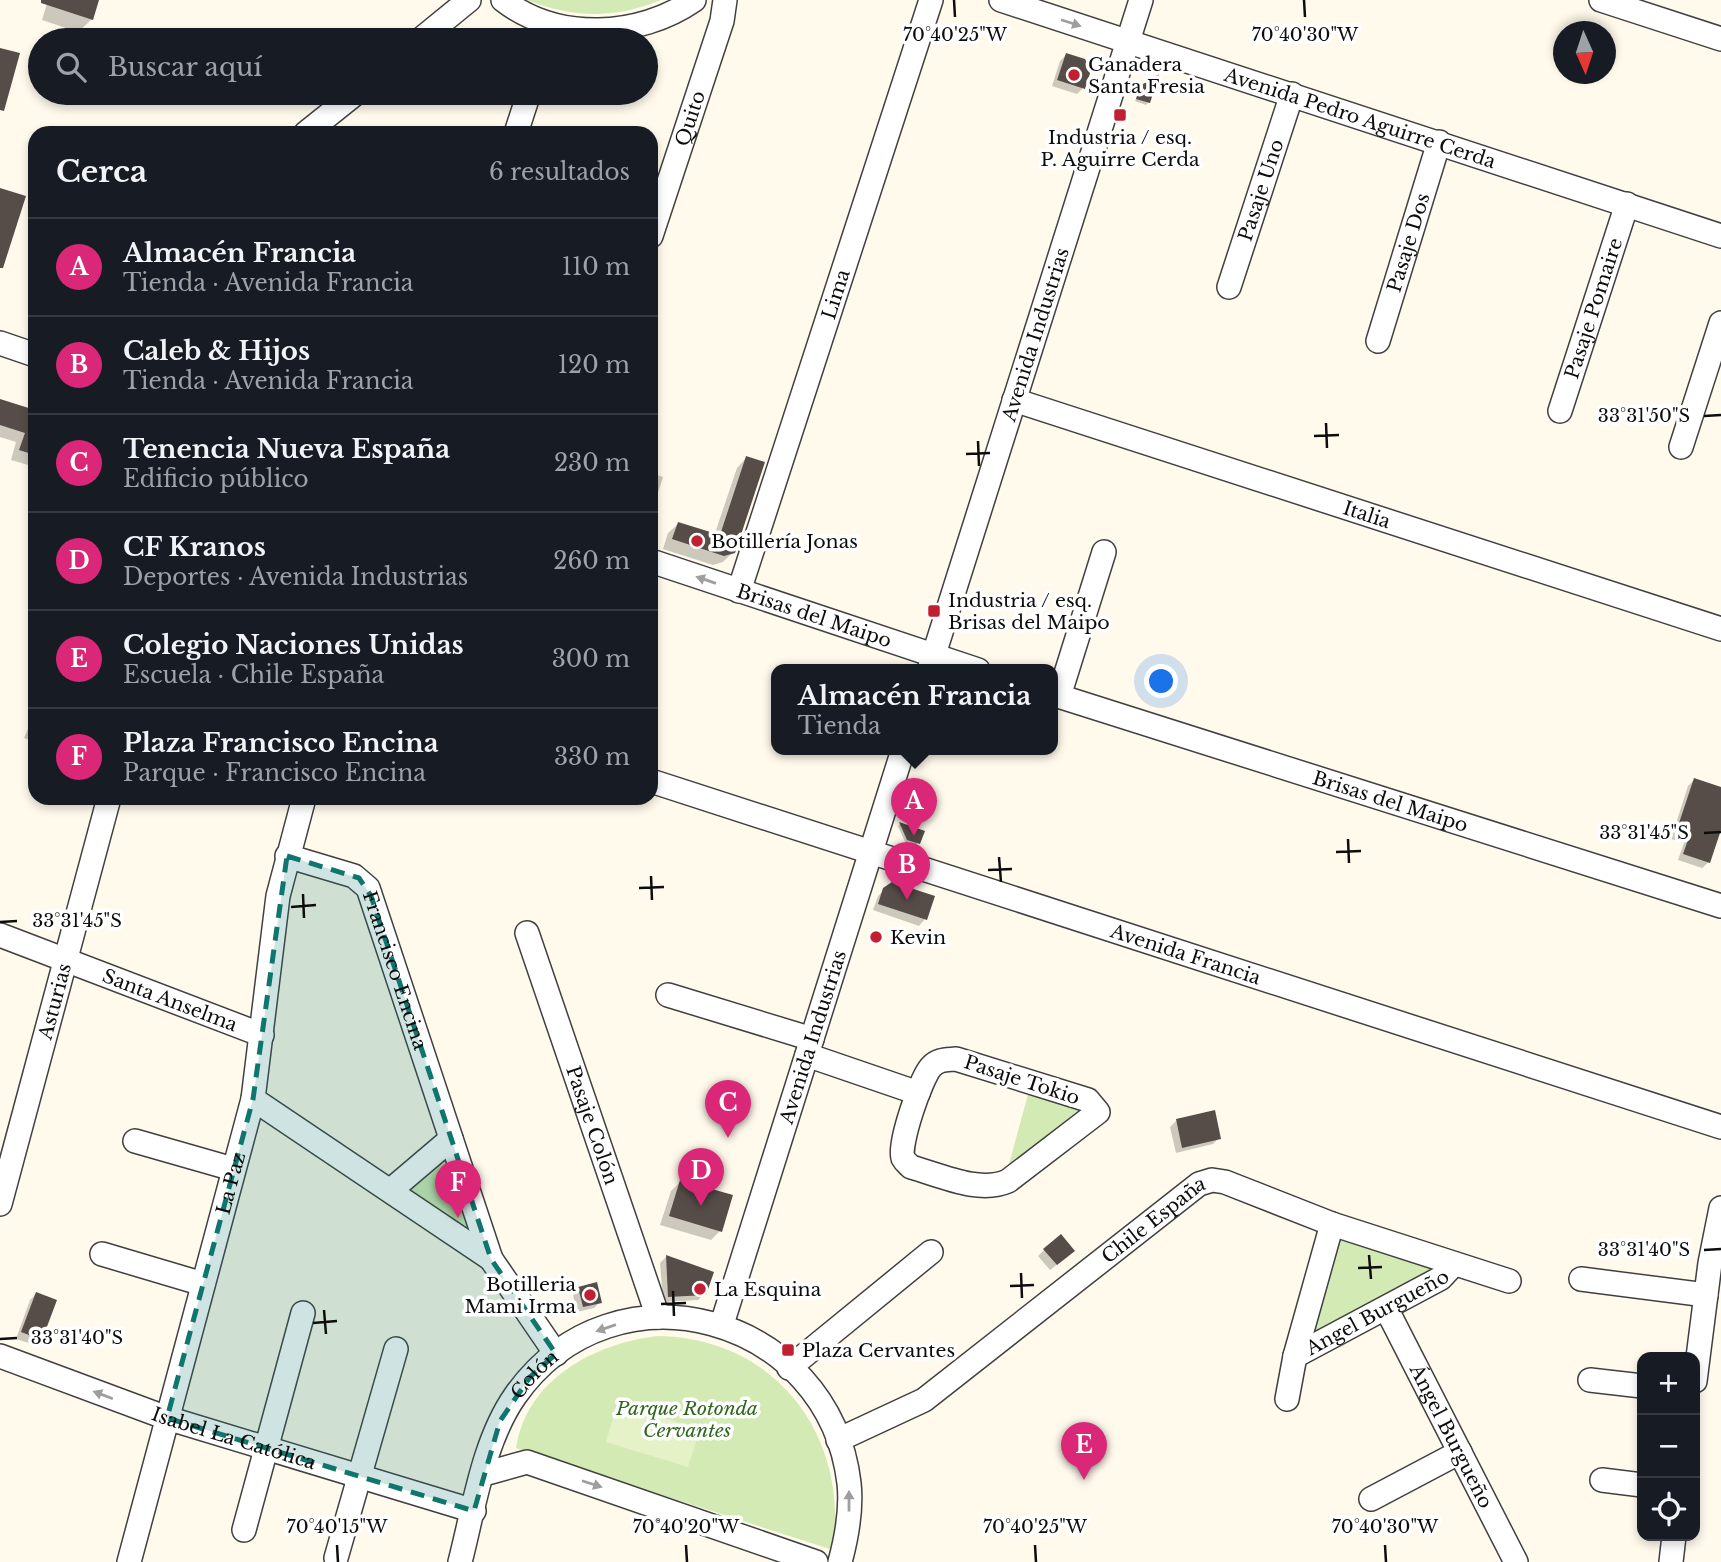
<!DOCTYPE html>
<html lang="es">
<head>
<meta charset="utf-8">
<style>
	body { margin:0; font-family:"Libre Baskerville",serif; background:#20242c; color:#f1f3f6 }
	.controls { position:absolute; right:21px; bottom:21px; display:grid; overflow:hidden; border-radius:14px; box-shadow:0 4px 10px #0003 }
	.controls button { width:63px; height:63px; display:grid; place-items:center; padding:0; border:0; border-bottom:2px solid #363941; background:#171b24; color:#f1f3f6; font:35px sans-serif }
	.compass { position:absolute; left:1553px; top:21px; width:63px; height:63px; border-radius:50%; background:#171b24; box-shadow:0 4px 10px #0003; rotate:177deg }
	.you { position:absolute; left:1162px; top:682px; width:24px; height:24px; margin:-18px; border:5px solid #fff; border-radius:50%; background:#1a73e8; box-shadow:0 0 0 10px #1a73e833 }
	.badge { display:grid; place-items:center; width:46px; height:46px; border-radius:50%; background:#db2777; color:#fff; font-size:23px; font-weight:700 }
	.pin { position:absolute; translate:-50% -58px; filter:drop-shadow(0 2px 4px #0008) }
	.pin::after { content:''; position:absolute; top:37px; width:24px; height:21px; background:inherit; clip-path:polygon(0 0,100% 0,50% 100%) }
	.popup { position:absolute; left:771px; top:664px; width:287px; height:91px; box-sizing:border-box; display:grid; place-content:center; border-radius:14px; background:#171b24; filter:drop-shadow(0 2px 5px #0005); font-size:23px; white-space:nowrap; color:#9ea1a6 }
	.popup b { font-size:26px; color:#f1f3f6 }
	.popup::after { content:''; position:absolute; left:50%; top:100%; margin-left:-14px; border:14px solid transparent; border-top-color:#171b24 }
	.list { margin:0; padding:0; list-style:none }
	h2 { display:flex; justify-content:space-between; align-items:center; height:91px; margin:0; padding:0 28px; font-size:30px }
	h2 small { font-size:23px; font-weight:400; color:#9ea1a6 }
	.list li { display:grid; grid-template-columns:46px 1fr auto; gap:21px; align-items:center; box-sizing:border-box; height:98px; padding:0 28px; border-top:2px solid #363941 }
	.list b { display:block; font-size:26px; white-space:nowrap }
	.list p { margin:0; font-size:23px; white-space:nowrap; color:#9ea1a6 }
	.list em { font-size:23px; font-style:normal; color:#9ea1a6 }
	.icon { flex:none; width:38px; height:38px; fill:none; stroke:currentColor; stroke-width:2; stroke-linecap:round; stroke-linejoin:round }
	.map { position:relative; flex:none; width:1721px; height:1562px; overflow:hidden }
	.search { position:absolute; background:#171b24; box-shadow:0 4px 10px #0003; left:28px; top:28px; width:630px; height:77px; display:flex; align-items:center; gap:18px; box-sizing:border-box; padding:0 24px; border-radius:38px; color:#9ea1a6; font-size:26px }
	.panel { position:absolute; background:#171b24; box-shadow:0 4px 10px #0003; left:28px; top:126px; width:630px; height:679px; border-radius:21px }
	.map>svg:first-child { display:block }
	.green { fill:#d4eab5 }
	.pitch { fill:#e5f1c7 }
	.shadow { fill:#0003 }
	.building { fill:#564d49 }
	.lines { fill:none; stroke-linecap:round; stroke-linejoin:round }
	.minor-casing { stroke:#404040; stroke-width:26 }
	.minor { stroke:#fff; stroke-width:23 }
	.oneway { fill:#9e9e9e }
	.marked { fill:#0f766e; fill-opacity:0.2; stroke:#0f766e; stroke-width:5; stroke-dasharray:14 9; stroke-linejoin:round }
	.ticks { fill:none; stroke:#0d0d0d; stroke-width:2.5 }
	.poi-dot { fill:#c12032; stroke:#fff; stroke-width:2.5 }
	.labels { text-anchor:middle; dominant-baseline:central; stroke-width:7; stroke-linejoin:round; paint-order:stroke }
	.poi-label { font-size:19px; fill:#0d0d0d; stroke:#fff; text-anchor:start }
	.street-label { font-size:19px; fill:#0d0d0d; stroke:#fff }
	.park-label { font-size:19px; font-style:italic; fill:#2f661b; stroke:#fff }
	.ticks-label { font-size:18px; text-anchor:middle; fill:#0d0d0d; stroke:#fff; stroke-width:7; stroke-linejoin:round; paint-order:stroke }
</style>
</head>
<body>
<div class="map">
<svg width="1721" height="1562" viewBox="0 0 1721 1562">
	<rect width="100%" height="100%" fill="#fffaec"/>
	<!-- green -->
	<g class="green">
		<path d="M 527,0 L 661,0 C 615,19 573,18 527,0 Z"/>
		<polygon points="1029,1091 1085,1110 1007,1171"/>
		<polygon points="451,1157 480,1243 407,1193"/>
		<polygon points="1344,1237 1428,1262 1431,1280 1318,1339 1310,1326 1336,1241"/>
		<path d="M 658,1336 C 776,1338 849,1435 833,1550 L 516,1448 C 526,1380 594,1343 658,1336 Z"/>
	</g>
	<!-- pitch -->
	<polygon class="pitch" points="617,1404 700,1429 688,1467 606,1442"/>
	<!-- shadow -->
	<g class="shadow">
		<polygon points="48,0 98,0 92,19 78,32 42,20"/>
		<polygon points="1066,55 1083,88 1077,94 1052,86 1060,61"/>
		<polygon points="1141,87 1149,102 1146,105 1135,101"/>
		<polygon points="0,401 35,412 35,467 11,460 16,442 0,437"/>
		<polygon points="746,458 733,552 723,562 713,565 663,549 668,533 678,524 714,536 737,468"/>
		<polygon points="651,473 663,477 651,514"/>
		<polygon points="35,713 35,742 24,738"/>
		<polygon points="1694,780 1721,789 1721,825 1709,862 1702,868 1678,860 1684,843 1671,839 1688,786"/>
		<polygon points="900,824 922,832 916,846 905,842 898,826"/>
		<polygon points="885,889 925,919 919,926 873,910 878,896"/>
		<polygon points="1176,1121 1219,1138 1213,1144 1176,1153 1170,1127"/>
		<polygon points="680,1182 720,1231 711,1240 660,1225 671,1191"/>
		<polygon points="1044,1250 1067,1257 1050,1270 1038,1256"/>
		<polygon points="666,1257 704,1294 698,1300 663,1302 660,1263"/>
		<polygon points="579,1289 600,1302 594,1308 577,1312 573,1295"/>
		<polygon points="36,1294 41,1339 35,1345 16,1339 30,1300"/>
	</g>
	<!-- building -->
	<g class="building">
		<polygon points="41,0 99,0 93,20 41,3"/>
		<polygon points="0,48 20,53 4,111 0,110"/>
		<polygon points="1066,53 1085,59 1091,70 1085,89 1057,80"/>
		<polygon points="1159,74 1150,103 1136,99 1140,86"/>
		<polygon points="0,188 26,196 3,268 0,268"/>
		<polygon points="0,399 35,410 35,455 19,450 25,433 0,425"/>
		<polygon points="746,456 765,462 735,553 724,556 672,539 678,522 720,535"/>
		<polygon points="1694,778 1721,787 1721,830 1710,863 1683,854 1689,837 1676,832"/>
		<polygon points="899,822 925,831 920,844 907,840"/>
		<polygon points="892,882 935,896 927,920 878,904 883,888"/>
		<polygon points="1215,1110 1221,1139 1182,1148 1176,1119"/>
		<polygon points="680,1180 733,1195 722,1232 669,1216"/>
		<polygon points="1061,1234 1075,1251 1057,1265 1043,1249"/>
		<polygon points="666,1255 714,1272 706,1295 668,1297"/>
		<polygon points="597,1282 602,1303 583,1307 578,1287"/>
		<polygon points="36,1292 57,1300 42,1340 21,1332"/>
	</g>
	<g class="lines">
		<!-- minor casing -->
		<g class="minor-casing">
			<g id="minor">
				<path d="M 503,0 C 557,42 639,38 694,0"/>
				<path id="s1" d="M 1001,0 L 1721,236"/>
				<polyline points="1601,0 1721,39"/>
				<polyline points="420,40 469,0"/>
				<polyline points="306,133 356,93"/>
				<polyline points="516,133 529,93"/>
				<path id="s2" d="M 651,236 L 722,21 L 725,0"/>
				<path id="s3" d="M 1229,287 L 1292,94"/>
				<path id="s4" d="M 1378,341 L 1439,142"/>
				<polyline points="0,343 35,355"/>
				<path id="s5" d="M 1014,400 L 1721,629"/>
				<path id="s6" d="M 1560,411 L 1627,204"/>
				<polyline points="1681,447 1721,323"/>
				<path id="s7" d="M 651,561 L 978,670"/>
				<path id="s8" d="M 739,591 L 931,0"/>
				<path id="s9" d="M 929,670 L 1141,0"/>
				<path id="s10" d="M 1052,694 L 1721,906"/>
				<polyline points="1059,696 1104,552"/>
				<path id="s11" d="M 651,781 L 1721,1127"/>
				<path id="s12" d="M 287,856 L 354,876 L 368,888 L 491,1259 L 556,1354"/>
				<path id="s13" d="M 527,933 L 658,1317"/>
				<path id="s14" d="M 0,935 L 262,1035"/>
				<polyline points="668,995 812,1039"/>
				<polyline points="807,1055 918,1093"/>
				<path d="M 956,1059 L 1088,1100 L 1098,1112 L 1008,1181 C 979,1194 940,1175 911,1167 C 908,1164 905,1162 903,1158 C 898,1145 921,1078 931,1067 C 938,1059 946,1060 956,1059 Z"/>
				<polyline points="253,1099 491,1259"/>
				<polyline points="135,1141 233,1169"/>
				<polyline points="391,1190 451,1139"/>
				<path id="s15" d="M 0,1204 L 109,798"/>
				<polyline points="102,1254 203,1284"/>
				<polyline points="1581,1279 1706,1295"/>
				<path id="s16" d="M 1386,1308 L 1516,1562"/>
				<path id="s17" d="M 722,1324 L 903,750"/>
				<path id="s18" d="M 0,1356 L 167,1418 L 474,1511"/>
				<path id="s19" d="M 1295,1356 L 1441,1278 L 1454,1264"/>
				<polyline points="789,1368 931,1252"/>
				<polyline points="1590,1380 1642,1386"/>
				<polyline points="1695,1381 1710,1263 1721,1208"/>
				<polyline points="1287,1399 1295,1356 1332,1224"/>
				<path id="s20" d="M 838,1440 L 924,1400 L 1199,1184 L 1212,1180 L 1225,1182 L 1332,1224 L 1509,1281"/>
				<polyline points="484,1474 527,1462 816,1562"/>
				<polyline points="1602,1480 1642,1485"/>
				<polyline points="1371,1499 1460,1452"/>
				<polyline points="244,1530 303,1313"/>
				<polyline points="336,1558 396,1349"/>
				<path id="s21" d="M 129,1562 L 253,1099 L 278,896 L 304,798"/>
				<path id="s22" d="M 460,1562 C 474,1508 483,1442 515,1396 C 614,1255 829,1315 849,1483 C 852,1510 847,1536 840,1562"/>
				<polyline points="1671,1562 1674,1536"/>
			</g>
		</g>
		<!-- minor -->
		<use href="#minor" class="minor"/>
	</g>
	<!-- one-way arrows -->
	<defs><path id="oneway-solid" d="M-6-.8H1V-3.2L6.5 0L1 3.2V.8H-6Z" transform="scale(1.75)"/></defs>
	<g class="oneway">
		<use href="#oneway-solid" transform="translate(1071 23) rotate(18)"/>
		<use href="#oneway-solid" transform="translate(706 580) rotate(-161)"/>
		<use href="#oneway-solid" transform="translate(606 1328) rotate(161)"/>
		<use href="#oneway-solid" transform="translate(103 1395) rotate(-159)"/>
		<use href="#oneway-solid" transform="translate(592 1484) rotate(18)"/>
		<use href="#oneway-solid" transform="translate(849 1501) rotate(-90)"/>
	</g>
	<!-- marked area -->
	<path class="marked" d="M 287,856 L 359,878 L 371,896 L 491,1259 L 556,1354 L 530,1377 L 500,1421 L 474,1511 L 167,1418 L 253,1099 Z"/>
	<!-- ticks -->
	<path class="ticks" d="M 954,0 L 955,17M 1304,0 L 1305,17M 1704,416 L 1721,415M 1326,423 L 1327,448M 1314,436 L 1339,435M 978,441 L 979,466M 966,454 L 990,453M 1704,833 L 1721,832M 1348,839 L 1349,863M 1336,852 L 1361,851M 999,857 L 1001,882M 988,870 L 1012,869M 651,876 L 652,900M 639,888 L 664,887M 303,894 L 304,918M 291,907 L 316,905M 0,922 L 17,921M 1704,1250 L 1721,1249M 1369,1255 L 1371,1279M 1358,1268 L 1382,1267M 1021,1273 L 1022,1298M 1010,1286 L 1034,1285M 673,1291 L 674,1316M 661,1304 L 686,1303M 324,1310 L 326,1334M 313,1323 L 337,1321M 0,1339 L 17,1338M 337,1545 L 338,1562M 686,1545 L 687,1562M 1035,1545 L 1036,1562M 1385,1545 L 1386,1562"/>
	<!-- markers -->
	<g class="poi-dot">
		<circle cx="1074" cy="75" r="7"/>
		<rect x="1113" y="108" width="14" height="14" rx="3.5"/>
		<circle cx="697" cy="541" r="7"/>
		<rect x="927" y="604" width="14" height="14" rx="3.5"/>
		<circle cx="876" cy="937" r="7"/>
		<circle cx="700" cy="1289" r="7"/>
		<circle cx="590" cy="1295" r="7"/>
		<rect x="781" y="1343" width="14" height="14" rx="3.5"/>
	</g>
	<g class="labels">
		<!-- poi labels -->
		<g class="poi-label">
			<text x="1088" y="64">Ganadera<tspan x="1088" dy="22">Santa Fresia</tspan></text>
			<text x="1120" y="137" text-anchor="middle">Industria / esq.<tspan x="1120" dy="22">P. Aguirre Cerda</tspan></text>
			<text x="711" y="541">Botillería Jonas</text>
			<text x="948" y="600">Industria / esq.<tspan x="948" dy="22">Brisas del Maipo</tspan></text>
			<text x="890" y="937">Kevin</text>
			<text x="576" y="1284" text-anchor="end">Botilleria<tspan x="576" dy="22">Mami Irma</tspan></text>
			<text x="714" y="1289">La Esquina</text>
			<text x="802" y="1350">Plaza Cervantes</text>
		</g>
		<!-- street labels -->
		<g class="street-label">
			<text stroke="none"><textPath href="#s1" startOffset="378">Avenida Pedro Aguirre Cerda</textPath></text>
			<text stroke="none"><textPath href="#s2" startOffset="124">Quito</textPath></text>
			<text stroke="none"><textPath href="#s3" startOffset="102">Pasaje Uno</textPath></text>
			<text stroke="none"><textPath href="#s4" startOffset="103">Pasaje Dos</textPath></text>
			<text stroke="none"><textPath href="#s8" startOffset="312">Lima</textPath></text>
			<text stroke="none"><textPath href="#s6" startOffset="108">Pasaje Pomaire</textPath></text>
			<text stroke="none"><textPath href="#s9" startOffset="352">Avenida Industrias</textPath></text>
			<text stroke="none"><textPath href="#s5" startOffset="371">Italia</textPath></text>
			<text stroke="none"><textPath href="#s7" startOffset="172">Brisas del Maipo</textPath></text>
			<text stroke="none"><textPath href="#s10" startOffset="355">Brisas del Maipo</textPath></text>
			<text stroke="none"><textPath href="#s11" startOffset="562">Avenida Francia</textPath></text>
			<text stroke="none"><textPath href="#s12" startOffset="175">Francisco Encina</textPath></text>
			<text stroke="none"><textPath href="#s14" startOffset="182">Santa Anselma</textPath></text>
			<text stroke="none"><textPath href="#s15" startOffset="210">Asturias</textPath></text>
			<text stroke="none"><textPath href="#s17" startOffset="301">Avenida Industrias</textPath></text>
			<text transform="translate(1022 1080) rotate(18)">Pasaje Tokio</text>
			<text stroke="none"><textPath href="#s13" startOffset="203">Pasaje Colón</textPath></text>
			<text stroke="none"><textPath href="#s21" startOffset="392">La Paz</textPath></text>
			<text stroke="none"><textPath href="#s20" startOffset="387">Chile España</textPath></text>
			<text stroke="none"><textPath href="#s19" startOffset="93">Angel Burgueño</textPath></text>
			<text stroke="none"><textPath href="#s22" startOffset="205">Colón</textPath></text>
			<text stroke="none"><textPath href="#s16" startOffset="144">Ángel Burgueño</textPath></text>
			<text stroke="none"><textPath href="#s18" startOffset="248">Isabel La Católica</textPath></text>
		</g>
		<!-- park labels -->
		<g class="park-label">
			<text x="687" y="1408">Parque Rotonda<tspan x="687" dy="22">Cervantes</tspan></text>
		</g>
	</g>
	<g class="ticks-label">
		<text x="955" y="41">70°40'25"W</text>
		<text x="1305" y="41">70°40'30"W</text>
		<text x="1644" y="422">33°31'50"S</text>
		<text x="1644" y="839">33°31'45"S</text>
		<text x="77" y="927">33°31'45"S</text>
		<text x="1644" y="1256">33°31'40"S</text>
		<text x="77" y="1344">33°31'40"S</text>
		<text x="337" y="1533">70°40'15"W</text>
		<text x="686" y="1533">70°40'20"W</text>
		<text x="1035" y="1533">70°40'25"W</text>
		<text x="1385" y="1533">70°40'30"W</text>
	</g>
</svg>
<div class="controls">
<button>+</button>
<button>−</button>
<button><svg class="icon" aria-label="locate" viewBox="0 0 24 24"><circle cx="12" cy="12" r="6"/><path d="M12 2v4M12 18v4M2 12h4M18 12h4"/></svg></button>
</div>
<svg class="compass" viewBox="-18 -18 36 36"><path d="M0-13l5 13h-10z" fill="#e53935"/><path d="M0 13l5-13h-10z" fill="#9ea1a6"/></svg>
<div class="you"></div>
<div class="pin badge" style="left:914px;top:836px">A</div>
<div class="popup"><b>Almacén Francia</b>Tienda</div>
<div class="pin badge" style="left:907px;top:900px">B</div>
<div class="pin badge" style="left:728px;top:1138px">C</div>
<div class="pin badge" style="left:701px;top:1206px">D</div>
<div class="pin badge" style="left:1084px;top:1480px">E</div>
<div class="pin badge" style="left:458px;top:1218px">F</div>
<div class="search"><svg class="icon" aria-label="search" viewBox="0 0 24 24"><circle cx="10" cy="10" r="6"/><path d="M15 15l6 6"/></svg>Buscar aquí</div>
<section class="panel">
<h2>Cerca<small>6 resultados</small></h2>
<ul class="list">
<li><span class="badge">A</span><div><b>Almacén Francia</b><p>Tienda · Avenida Francia</p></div><em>110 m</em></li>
<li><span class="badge">B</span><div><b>Caleb &amp; Hijos</b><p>Tienda · Avenida Francia</p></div><em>120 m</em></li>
<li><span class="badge">C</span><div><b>Tenencia Nueva España</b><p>Edificio público</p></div><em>230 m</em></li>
<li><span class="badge">D</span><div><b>CF Kranos</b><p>Deportes · Avenida Industrias</p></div><em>260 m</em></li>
<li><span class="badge">E</span><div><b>Colegio Naciones Unidas</b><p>Escuela · Chile España</p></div><em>300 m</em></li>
<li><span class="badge">F</span><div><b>Plaza Francisco Encina</b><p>Parque · Francisco Encina</p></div><em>330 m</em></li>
</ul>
</section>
</div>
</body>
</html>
